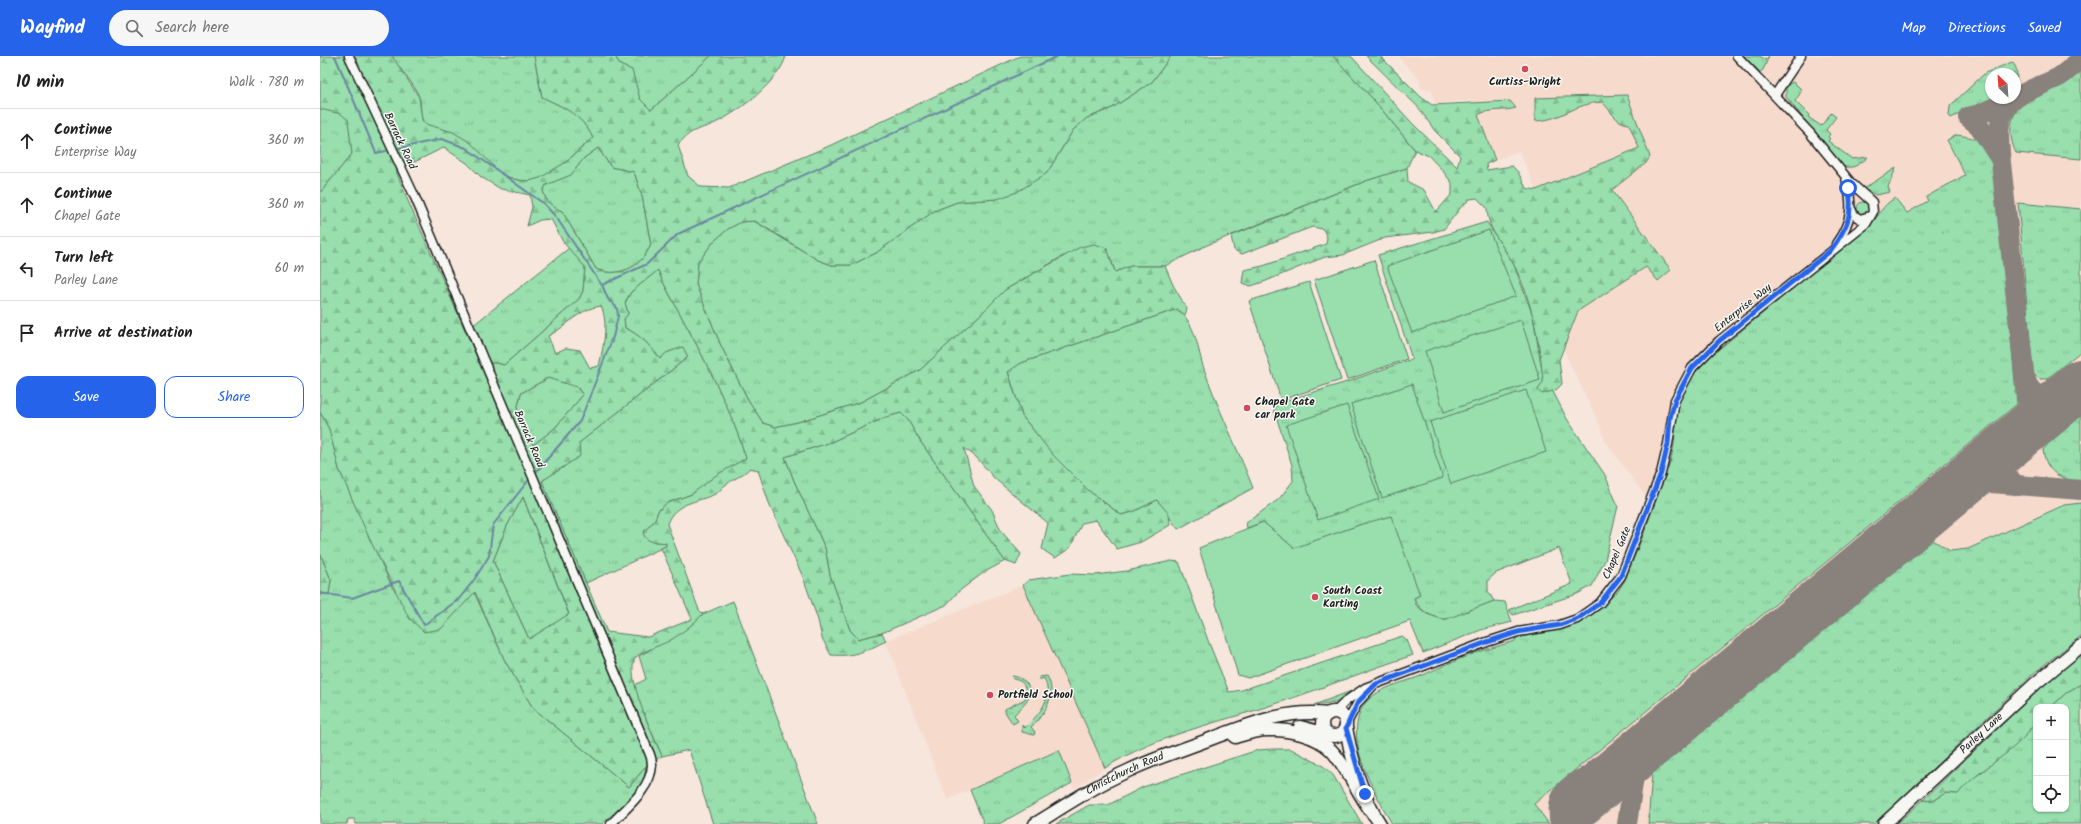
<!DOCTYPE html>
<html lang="en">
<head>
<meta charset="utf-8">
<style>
	body { margin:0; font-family:Kalam,sans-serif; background:#f6f6f6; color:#222 }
	.controls { position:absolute; right:12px; bottom:12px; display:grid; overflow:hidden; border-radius:8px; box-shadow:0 1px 3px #0004 }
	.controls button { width:36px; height:36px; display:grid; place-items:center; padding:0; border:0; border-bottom:1px solid #e0e0e0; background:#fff; color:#222; font:20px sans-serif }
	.compass { position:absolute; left:1665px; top:12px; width:36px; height:36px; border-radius:50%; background:#fff; box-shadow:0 1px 3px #0004; rotate:335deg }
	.stop { position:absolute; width:12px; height:12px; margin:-9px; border:3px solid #2563eb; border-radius:50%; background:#fff }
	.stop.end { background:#2563eb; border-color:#fff; box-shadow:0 1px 4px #0008 }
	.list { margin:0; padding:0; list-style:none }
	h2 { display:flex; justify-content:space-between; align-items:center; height:52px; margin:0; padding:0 16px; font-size:17px }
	h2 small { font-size:13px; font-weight:400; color:#767676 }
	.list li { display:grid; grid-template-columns:26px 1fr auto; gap:12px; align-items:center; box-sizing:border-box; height:64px; padding:0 16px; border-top:1px solid #e0e0e0 }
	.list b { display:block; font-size:15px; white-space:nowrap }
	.list p { margin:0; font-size:13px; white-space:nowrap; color:#767676 }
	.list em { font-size:13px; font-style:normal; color:#767676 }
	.actions { display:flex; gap:8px; padding:12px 16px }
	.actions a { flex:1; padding:9px 0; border:1px solid #2563eb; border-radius:12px; text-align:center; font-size:14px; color:#2563eb }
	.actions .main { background:#2563eb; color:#fff }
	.icon { flex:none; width:22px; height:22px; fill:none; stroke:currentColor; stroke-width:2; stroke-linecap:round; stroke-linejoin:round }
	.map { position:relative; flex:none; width:1761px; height:768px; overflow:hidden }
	header { display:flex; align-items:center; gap:24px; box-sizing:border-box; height:56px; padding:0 20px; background:#2563eb; color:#fff }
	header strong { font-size:19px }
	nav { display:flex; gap:22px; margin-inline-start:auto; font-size:14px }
	.search { width:280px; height:36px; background:#f6f6f6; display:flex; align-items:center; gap:10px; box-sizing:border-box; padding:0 14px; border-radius:22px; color:#767676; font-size:15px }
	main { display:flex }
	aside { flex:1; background:#fff }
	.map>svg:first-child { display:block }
	.built { fill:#f6dbcd; fill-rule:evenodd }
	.grass { fill:url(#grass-tufts); stroke:#5a7e64 }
	.forest { fill:url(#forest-firs); stroke:#5a7e64; fill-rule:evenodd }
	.garden { fill:#98dfad; stroke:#5a7e64 }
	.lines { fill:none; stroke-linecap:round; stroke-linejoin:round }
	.stream { stroke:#6b86a1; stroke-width:2 }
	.taxiway { stroke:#89817c; stroke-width:20 }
	.runway { stroke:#89817c; stroke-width:50 }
	.minor-casing { stroke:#1c1c1c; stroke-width:11 }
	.secondary-casing { stroke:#1c1c1c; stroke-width:15 }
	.minor { stroke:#f6f6f2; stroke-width:8 }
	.secondary { stroke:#f6f6f2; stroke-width:12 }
	.route { stroke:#2563eb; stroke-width:5 }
	.poi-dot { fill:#d1495b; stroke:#f6f6f2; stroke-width:1.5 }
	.labels { text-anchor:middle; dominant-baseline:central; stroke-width:3; stroke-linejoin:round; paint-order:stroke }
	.poi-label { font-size:11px; font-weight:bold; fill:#1c1c1c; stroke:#f6f6f2; text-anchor:start }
	.street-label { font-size:11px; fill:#1c1c1c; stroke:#f6f6f2 }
</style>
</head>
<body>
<header>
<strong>Wayfind</strong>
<div class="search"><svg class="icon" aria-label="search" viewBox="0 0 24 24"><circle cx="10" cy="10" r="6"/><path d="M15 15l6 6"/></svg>Search here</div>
<nav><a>Map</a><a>Directions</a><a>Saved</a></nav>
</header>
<main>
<aside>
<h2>10 min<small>Walk · 780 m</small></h2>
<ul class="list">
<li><svg class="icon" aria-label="ahead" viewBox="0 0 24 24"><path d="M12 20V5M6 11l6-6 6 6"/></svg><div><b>Continue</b><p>Enterprise Way</p></div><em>360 m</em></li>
<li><svg class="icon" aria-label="ahead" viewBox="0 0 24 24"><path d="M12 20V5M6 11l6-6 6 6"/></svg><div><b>Continue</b><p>Chapel Gate</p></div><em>360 m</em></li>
<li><svg class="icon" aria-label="left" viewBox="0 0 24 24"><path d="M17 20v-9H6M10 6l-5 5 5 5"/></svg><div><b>Turn left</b><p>Parley Lane</p></div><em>60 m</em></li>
<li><svg class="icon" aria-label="arrive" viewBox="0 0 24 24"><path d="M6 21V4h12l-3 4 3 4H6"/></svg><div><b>Arrive at destination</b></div></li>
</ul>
<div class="actions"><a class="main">Save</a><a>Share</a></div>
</aside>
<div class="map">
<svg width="1761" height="768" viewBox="0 0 1761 768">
	<defs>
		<pattern id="grass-tufts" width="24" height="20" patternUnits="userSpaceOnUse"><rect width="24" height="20" fill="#98dfad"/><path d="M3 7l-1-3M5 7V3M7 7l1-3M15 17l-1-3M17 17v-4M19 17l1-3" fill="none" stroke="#82bf94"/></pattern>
		<pattern id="forest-firs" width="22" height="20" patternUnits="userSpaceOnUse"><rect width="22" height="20" fill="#98dfad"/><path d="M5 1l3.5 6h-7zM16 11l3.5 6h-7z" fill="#82bf94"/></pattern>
	</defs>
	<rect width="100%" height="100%" fill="#f6e6dc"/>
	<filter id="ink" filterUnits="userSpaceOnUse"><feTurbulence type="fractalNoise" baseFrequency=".025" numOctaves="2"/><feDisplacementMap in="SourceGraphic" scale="8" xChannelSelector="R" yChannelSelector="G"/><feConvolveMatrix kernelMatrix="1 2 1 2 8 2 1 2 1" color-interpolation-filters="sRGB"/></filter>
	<g filter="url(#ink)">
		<!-- built -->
		<g class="built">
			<path d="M 1080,0 L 1761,0 L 1761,580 L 1714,617 L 1554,768 L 1072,768 L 1047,721 L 1042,707 L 1038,689 L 1039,662 L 1046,646 L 1057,637 L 1138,603 L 1195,585 L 1195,583 L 1256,567 L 1277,555 L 1288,546 L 1305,524 L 1333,451 L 1285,385 L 1282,374 L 1243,293 L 1258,255 L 1327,211 L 1351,214 L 1292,134 L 1326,107 L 1319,92 L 1216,134 L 1199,95 L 1175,104 L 1152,44 L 1115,48 L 1112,33 L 1101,33 L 1100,24 L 1080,3 ZM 1671,18 L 1695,18 L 1695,42 L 1671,42 Z"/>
			<polygon points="703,529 785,712 754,733 739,694 627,744 566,585"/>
		</g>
		<!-- grass -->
		<g class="grass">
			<polygon points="0,0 28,51 32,98 0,137"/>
			<path d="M 72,0 L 214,0 L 222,41 C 245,52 261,58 273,82 C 254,96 235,123 208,125 C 178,127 157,91 133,77 C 125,72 108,73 103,65 C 99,58 102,48 99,41 C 94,26 79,14 72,0 Z"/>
			<polygon points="295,0 391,0 331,54 320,43"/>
			<polygon points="851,0 1013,0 1053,43 1095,94 1087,112 1046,125 887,189 845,210 811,210 795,216 791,203 743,200 685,234 660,259 600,314 541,346 478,366 455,371 443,367 427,342 401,290 376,229 378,206 394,185 408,173 421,166 434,165 498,204 512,209 531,209 556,197 614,155 637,146 677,143 727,117 753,74 767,62 792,52 832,26"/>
			<polygon points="1424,0 1440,0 1445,4 1449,0 1443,14 1440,16"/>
			<path d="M 1692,6 C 1698,12 1698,20 1695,27 L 1695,18 L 1671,18 L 1672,42 L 1631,62 L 1629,60 L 1630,50 L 1665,17 Z"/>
			<path d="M 1761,14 L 1761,103 L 1696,97 C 1687,79 1689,56 1707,44 C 1718,37 1732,35 1744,28 C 1750,24 1756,19 1761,14 Z"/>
			<path d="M 1473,26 L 1480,32 L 1481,36 L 1475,45 L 1489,59 L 1488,61 L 1501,70 L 1511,57 L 1516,61 L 1506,74 L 1510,78 L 1508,81 L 1510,83 L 1508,85 L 1532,103 L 1548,101 C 1540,108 1533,114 1522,110 L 1466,41 L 1466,30 Z"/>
			<path d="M 1637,79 C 1664,83 1663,85 1675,109 L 1697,348 L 1214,748 L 1229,768 L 1072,768 C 1056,738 1019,680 1046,646 C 1058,632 1082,627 1098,621 C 1111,616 1124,609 1137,604 C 1155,596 1176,591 1195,585 L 1195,583 L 1256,567 L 1277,555 L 1298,535 L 1305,524 L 1324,477 L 1351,403 L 1354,388 L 1357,351 L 1367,328 L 1378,313 L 1393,298 L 1550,169 C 1561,158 1560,151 1575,142 L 1587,157 L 1608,145 L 1606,141 L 1645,119 L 1627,84 Z"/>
			<path d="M 278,92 L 291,111 L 314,116 L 322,140 L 331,189 C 328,194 325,201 320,205 C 309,216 290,220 276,213 L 242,155 C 232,151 226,146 223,135 L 226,129 L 251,118 L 264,102 Z"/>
			<polygon points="1576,112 1568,131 1570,136 1556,139 1543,133"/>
			<circle cx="1543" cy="152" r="6"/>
			<polygon points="1698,147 1761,153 1761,295 1727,323 1719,323 1713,318"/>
			<path d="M 1167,166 L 1194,209 L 1213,260 L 1222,314 L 1247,363 L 1285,419 L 1298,450 L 1285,504 L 1272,530 L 1257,538 L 1193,559 L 1189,554 L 1252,528 L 1239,492 L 1176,517 L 1168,524 L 1168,535 L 1174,545 C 1164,549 1131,564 1123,563 C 1111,562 1098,553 1094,542 L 1100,539 L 1042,468 L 974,493 L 943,466 L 927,472 L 926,467 L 959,443 L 973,425 L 972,409 L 954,354 L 958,347 L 1027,326 L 1092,303 L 1058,199 Z"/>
			<polygon points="249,192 265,211 263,235 259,243 184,309 176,307 160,308 146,275"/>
			<path d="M 338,214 L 342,224 C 373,283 406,338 426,402 L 372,438 L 347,447 L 338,455 L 335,464 L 323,477 C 328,488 336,485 346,487 L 346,490 L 266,527 L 221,425 L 244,411 L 259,387 L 368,301 L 340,303 C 331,290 319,278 305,272 L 304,263 L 308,257 L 305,247 L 311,236 Z"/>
			<path d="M 857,253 C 875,266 877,290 883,310 C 897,351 917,391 933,432 L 858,473 L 837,444 L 813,456 L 801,459 L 769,435 L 734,401 L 702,360 L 688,315 L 701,307 Z"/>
			<polygon points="228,322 257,331 263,339 234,373 213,389 197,354 201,337"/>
			<polygon points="0,356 9,373 19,413 73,533 121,573 154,536 185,605 213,652 309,731 326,710 324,725 314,739 282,768 36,768 34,763 28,763 27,768 0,768 0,538 9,538 11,524 0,497"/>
			<polygon points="581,357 588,364 600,385 685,505 663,517 638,536 626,549 562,577 538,583 530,574 510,519 505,492 474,425 465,401 511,386 566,361"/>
			<path d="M 1761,360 L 1761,425 C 1740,424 1726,416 1723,394 L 1728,388 Z"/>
			<polygon points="203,441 249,559 209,583 173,505 187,470"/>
			<polygon points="1761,447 1761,580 1714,617 1554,768 1328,768 1332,718 1613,484 1630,495 1648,493 1744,449"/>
			<path d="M 851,505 L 859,506 L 889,587 L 909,636 L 922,634 L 1082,580 L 1087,584 L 1093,599 C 1047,614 1001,633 955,648 C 898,667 836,679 785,712 L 703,529 L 709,524 L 750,518 L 775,519 L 807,515 Z"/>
			<polygon points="413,545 498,768 393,768 369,694 342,700 317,642 315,629 326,623 319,600 369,571 383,558"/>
			<path d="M 692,620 C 704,621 715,632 707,645 C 704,650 698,654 694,659 L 698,665 L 693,668 L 685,656 L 685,653 L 705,643 C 707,632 705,625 693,623 Z"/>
			<path d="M 727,620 C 738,639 724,659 711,671 L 715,676 L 714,679 L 702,676 L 702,669 L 705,672 C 719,658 734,643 724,622 L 719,624 L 719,621 Z"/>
			<polygon points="1761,628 1761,768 1576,768 1603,744 1613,745 1626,737 1638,738 1647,725 1661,717 1716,666 1716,753 1746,753 1746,651 1731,651 1747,636"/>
			<polygon points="1034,634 1015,646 994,649"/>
			<polygon points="952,693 971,693 1003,710 1013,719 1042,768 736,768 769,749 788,749 823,731 938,694"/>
			<polygon points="739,694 752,727 679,768 664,768 650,734"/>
		</g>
		<!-- forest -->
		<g class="forest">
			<path d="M 0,0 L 72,0 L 99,41 L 102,64 L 105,68 L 133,76 L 151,87 L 182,119 L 197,124 L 209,125 L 220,122 L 246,106 L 273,82 C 261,58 245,52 222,41 L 214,0 L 295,0 L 300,9 L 312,14 L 320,43 L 331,54 L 391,0 L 466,0 C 460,24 421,54 399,65 C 381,75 373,70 358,89 L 368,120 L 381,131 L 409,132 L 509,90 L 700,0 L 851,0 L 832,26 L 792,52 L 767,62 L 753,74 L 727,117 L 697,136 L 677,143 L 637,146 L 614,155 L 556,197 L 531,209 L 512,209 L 498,204 L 435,165 L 421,166 L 408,173 L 394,185 L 378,206 L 376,229 L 401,290 L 427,342 L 443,367 L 455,371 L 478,366 L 541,346 L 600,314 L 660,259 L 685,234 L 760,191 L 774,188 L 787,192 L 795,216 L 811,210 L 845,210 L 853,229 L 867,253 L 865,259 L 857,253 L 701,307 L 688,316 L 702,360 L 734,400 L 769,435 L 801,459 L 813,456 L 837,444 L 849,458 L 850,469 L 821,486 L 797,493 L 776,464 L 762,467 L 750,492 L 735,502 L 722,493 L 728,467 L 675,423 L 656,401 L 644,392 L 654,430 L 672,454 L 681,475 L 701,498 L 696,509 L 685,505 L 600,385 L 588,364 L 581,357 L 566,361 L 511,386 L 465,401 L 474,425 L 505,492 L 510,519 L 530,574 L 538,583 L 562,577 L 566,585 C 545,595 535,601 511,599 L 502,582 L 498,564 L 483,521 L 450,450 L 438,414 L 430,412 C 422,420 413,423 404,430 C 401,432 399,437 395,438 C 379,446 354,446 347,468 L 379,554 L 383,558 C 372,569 361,578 349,585 C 341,589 321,596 316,601 C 303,617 334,682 342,700 L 326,710 L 309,731 L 213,652 L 185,605 L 155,536 L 121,573 L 104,576 L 89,562 L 50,484 L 19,413 L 9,373 L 0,356 L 0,137 L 32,98 L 28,64 L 21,58 L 0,53 ZM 125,91 L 127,94 L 147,107 L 161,121 L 181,133 L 210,139 L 212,151 L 207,170 L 220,164 L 231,163 L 243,186 L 265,211 L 263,235 L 259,243 L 184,309 L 176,307 L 160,308 L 88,145 L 76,115 ZM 278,92 L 291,111 L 314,116 L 322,140 L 331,189 C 328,194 325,201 320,205 C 309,216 290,220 276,213 L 242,155 C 232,151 226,146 223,135 L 226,129 L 251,119 L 264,102 ZM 338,214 L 342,224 C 373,283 406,338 426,402 L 395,420 L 372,438 L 347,447 L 338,455 L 335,464 L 323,477 C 327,488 336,485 346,487 L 346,490 L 341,492 L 372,563 L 328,581 L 287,576 L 222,425 L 260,400 L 259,387 L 368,301 L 363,291 L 346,297 L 340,303 C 331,290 319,278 305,272 L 304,263 L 308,258 L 305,246 L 311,236 ZM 281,250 C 289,267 283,292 279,310 L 270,312 L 260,294 L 246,292 L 235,297 L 228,280 C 249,270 257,253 281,250 ZM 228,322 L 257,331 L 263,339 L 234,373 L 213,389 L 197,354 L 201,337 ZM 203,441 L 249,558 L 209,583 L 173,505 L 187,470 Z"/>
			<path d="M 1013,0 L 1031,0 L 1092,67 L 1137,111 L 1140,100 L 1115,75 L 1098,51 L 1046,0 L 1060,0 L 1101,41 L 1112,49 L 1190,45 L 1196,52 C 1183,56 1170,52 1158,59 L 1175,104 L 1166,108 L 1167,114 L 1192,110 L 1198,116 L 1206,132 L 1216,134 L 1319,92 L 1309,68 C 1295,67 1291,54 1282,46 C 1255,47 1240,65 1215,65 L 1215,42 L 1307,39 L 1330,101 L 1326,107 L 1292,134 L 1351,214 L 1338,225 L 1326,211 L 1258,255 L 1239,304 L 1242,328 L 1236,334 L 1222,338 L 1218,334 L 1223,326 C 1220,287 1212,244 1194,209 C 1183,188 1168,176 1167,152 L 1157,142 L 1150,143 L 1141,151 L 1124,173 L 1113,176 L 1065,182 L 1023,199 L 1005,201 L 987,208 L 946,225 L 931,230 L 922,227 L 924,214 L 943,210 L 1006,188 L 1007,181 L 1003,173 L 992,171 L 922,198 L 914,194 L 911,180 L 1046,125 L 1087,112 L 1088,126 L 1104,134 L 1116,156 L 1132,138 L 1132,127 L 1122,114 L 1109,100 L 1095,94 L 1053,43 Z"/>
			<polygon points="0,497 11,524 9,538 0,538"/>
			<path d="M 1761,598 L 1761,628 L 1747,636 L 1731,651 L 1716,651 C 1716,655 1717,663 1715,666 C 1698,697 1659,711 1638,738 L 1626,737 L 1613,745 L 1603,744 L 1741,612 Z"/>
		</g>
		<!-- garden -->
		<g class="garden">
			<polygon points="1169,174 1196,240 1092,277 1067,210"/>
			<polygon points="1054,204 1087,303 1027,324 994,224"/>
			<polygon points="989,226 1021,324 961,344 929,245"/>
			<polygon points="1201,264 1220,324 1124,356 1105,295"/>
			<polygon points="1092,328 1123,422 1062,442 1031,348"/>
			<polygon points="1206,334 1226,396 1131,428 1110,366"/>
			<polygon points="1027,349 1059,443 998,464 966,369"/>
			<polygon points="1071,460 1100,539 1094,542 1096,549 1107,558 1124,564 1174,545 1185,546 1192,566 1161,574 1103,597 1090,565 928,622 918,619 879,492 943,466 974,492 1042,468"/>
		</g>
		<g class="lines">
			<!-- stream -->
			<g class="stream">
				<polyline points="15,0 56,97 66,95"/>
				<polyline points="79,92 122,83 146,92 223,147 236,161 281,228"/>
				<polyline points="217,415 260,365 293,281 298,260 297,252 288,243 282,229 327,208 358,178 738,0"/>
				<polyline points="0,537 32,542 79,525 104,569 139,543 154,524 169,500 173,469 208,425"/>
			</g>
			<!-- taxiway -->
			<g class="taxiway">
				<polyline points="1648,61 1659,70 1679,101"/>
				<polyline points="1648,61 1660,58 1694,42"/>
				<path d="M 1705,321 C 1710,343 1732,346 1750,337"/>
				<path d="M 1696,383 C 1685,403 1676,414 1698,430"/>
				<path d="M 1683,393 L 1704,371 L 1708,352 L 1681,107 C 1680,93 1677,77 1681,64 C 1688,37 1718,32 1739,21 C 1747,16 1754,9 1761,3"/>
				<polyline points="1634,434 1659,427 1671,427 1761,434"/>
				<path d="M 1240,768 C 1231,725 1267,721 1297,710 C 1303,707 1310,703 1316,700"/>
				<polyline points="1307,768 1316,707 1324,693"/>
			</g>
			<!-- runway -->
			<polyline class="runway" points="1260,746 1761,328"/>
			<!-- minor casing -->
			<g class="minor-casing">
				<g id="minor">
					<path d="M 29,0 L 94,139 L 328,694 C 330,698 332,704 332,709 C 331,733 306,752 291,768"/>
					<polyline points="1455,39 1481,0"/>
					<polyline points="1531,153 1534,159 1540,163 1550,160"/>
					<path d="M 1516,188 C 1533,164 1533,149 1526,122"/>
					<polyline points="1015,656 1026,645 1045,632 1167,586 1198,576 1240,569 1257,563 1280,547 1301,520 1341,417 1348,388 1355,344 1372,312 1399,285 1546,168 1553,156 1552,146 1531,127 1490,77 1417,0"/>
					<polyline points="1026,669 1038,646 1052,631"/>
				</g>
			</g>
			<!-- secondary casing -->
			<g class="secondary-casing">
				<g id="secondary">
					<circle cx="1014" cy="668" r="12"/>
					<polyline points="980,671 1007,678"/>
					<path d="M 1026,672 C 1031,702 1043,743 1060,768"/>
					<path d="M 915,681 C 925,678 937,674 948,674 C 968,673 996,679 1011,694 C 1026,709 1039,740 1053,758"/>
					<path id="s1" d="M 715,768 C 746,749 776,729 810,714 C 837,701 865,693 893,682 C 931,668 965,653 1008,658"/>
					<path id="s2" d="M 1564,768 L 1716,627 L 1761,590"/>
				</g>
			</g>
			<!-- minor -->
			<use href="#minor" class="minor"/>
			<!-- secondary -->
			<use href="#secondary" class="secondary"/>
		</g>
	</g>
	<g class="lines" filter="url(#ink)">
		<!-- route -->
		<path class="route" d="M 1045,738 L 1026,672 L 1038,646 L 1056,628 L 1167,586 L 1198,576 L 1240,569 L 1257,563 L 1280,547 L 1301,520 L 1341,417 L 1348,388 L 1350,362 L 1355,344 L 1372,312 L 1399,285 L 1510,195 C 1525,175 1535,158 1528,132"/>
	</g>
	<!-- markers -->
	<g class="poi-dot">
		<circle cx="1205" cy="13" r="4"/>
		<circle cx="927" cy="352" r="4"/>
		<circle cx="995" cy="541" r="4"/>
		<circle cx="670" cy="639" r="4"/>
	</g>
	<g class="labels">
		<!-- poi labels -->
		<g class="poi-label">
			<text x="1205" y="26" text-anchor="middle">Curtiss-Wright</text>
			<text x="935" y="346">Chapel Gate<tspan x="935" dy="13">car park</tspan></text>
			<text x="1003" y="535">South Coast<tspan x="1003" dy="13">Karting</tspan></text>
			<text x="678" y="639">Portfield School</text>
		</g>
		<!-- street labels -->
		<g class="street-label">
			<text transform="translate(80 85) rotate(65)">Barrack Road</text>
			<text transform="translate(1423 252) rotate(-39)">Enterprise Way</text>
			<text transform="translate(209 383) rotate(67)">Barrack Road</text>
			<text transform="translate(1297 497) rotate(-67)">Chapel Gate</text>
			<text stroke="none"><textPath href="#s2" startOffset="133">Parley Lane</textPath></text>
			<text stroke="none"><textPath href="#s1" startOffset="103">Christchurch Road</textPath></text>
		</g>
	</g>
</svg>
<div class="controls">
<button>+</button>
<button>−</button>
<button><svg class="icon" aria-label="locate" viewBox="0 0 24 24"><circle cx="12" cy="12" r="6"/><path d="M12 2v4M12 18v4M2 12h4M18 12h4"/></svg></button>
</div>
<svg class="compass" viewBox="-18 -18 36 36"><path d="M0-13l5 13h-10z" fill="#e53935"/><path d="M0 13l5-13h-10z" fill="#767676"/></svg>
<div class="stop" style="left:1528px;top:132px"></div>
<div class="stop end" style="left:1045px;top:738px"></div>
</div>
</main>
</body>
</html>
